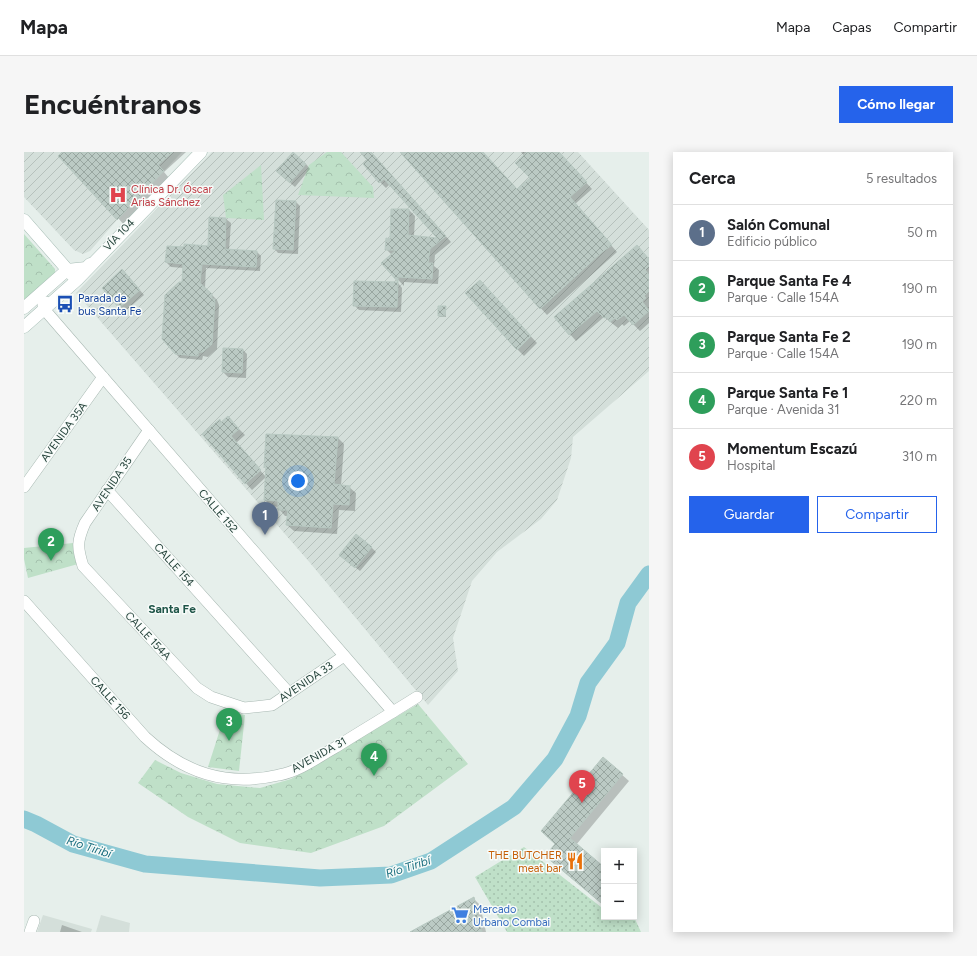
<!DOCTYPE html>
<html lang="es">
<head>
<meta charset="utf-8">
<style>
	body { margin:0; font-family:Figtree,sans-serif; background:#f6f6f6; color:#202124 }
	.controls { position:absolute; right:12px; bottom:12px; display:grid; overflow:hidden; border-radius:0px; box-shadow:0 2px 10px #0003 }
	.controls button { width:36px; height:36px; display:grid; place-items:center; padding:0; border:0; border-bottom:1px solid #e0e0e0; background:#fff; color:#202124; font:20px sans-serif }
	.you { position:absolute; left:274px; top:329px; width:14px; height:14px; margin:-10px; border:3px solid #fff; border-radius:50%; background:#1a73e8; box-shadow:0 0 0 6px #1a73e833 }
	.badge { display:grid; place-items:center; width:26px; height:26px; border-radius:50%; background:#2563eb; color:#fff; font-size:13px; font-weight:700 }
	.pin { position:absolute; translate:-50% -33px; filter:drop-shadow(0 1px 2px #0008) }
	.pin::after { content:''; position:absolute; top:21px; width:14px; height:12px; background:inherit; clip-path:polygon(0 0,100% 0,50% 100%) }
	.list { margin:0; padding:0; list-style:none }
	h2 { display:flex; justify-content:space-between; align-items:center; height:52px; margin:0; padding:0 16px; font-size:17px }
	h2 small { font-size:13px; font-weight:400; color:#757577 }
	.list li { display:grid; grid-template-columns:26px 1fr auto; gap:12px; align-items:center; box-sizing:border-box; height:56px; padding:0 16px; border-top:1px solid #e0e0e0 }
	.list b { display:block; font-size:15px; white-space:nowrap }
	.list p { margin:0; font-size:13px; white-space:nowrap; color:#757577 }
	.list em { font-size:13px; font-style:normal; color:#757577 }
	.actions { display:flex; gap:8px; padding:12px 16px }
	.actions a { flex:1; padding:9px 0; border:1px solid #2563eb; border-radius:0px; text-align:center; font-size:14px; color:#2563eb }
	.actions .main { background:#2563eb; color:#fff }
	.map { position:relative; flex:none; width:625px; height:780px; overflow:hidden; border-radius:0px }
	header { display:flex; align-items:center; gap:24px; box-sizing:border-box; height:56px; padding:0 20px; background:#fff; border-bottom:1px solid #e0e0e0 }
	header strong { font-size:19px }
	nav { display:flex; gap:22px; margin-inline-start:auto; font-size:14px }
	.intro { display:flex; align-items:center; justify-content:space-between; box-sizing:border-box; height:96px; padding:0 24px }
	h1 { margin:0; font-size:28px }
	.button { padding:10px 18px; border-radius:0px; background:#2563eb; color:#fff; font-size:14px; font-weight:700 }
	main { display:flex; gap:24px; padding:0 24px }
	aside { flex:1; background:#fff; border-radius:0px; box-shadow:0 2px 10px #0003 }
	.map>svg:first-child { display:block }
	.built { fill:#d4dfda }
	.industrial { fill:url(#industrial-furrows) }
	.grass { fill:url(#grass-dots) }
	.forest { fill:url(#forest-crowns) }
	.shadow { fill:#0003 }
	.lines { fill:none; stroke-linecap:round; stroke-linejoin:round }
	.river { stroke:#8ec9d4; stroke-width:17 }
	.building { fill:url(#building-cross-hatch); stroke:#b8c9c2 }
	.street-casing { stroke:#a8b8b2; stroke-width:12 }
	.secondary-casing { stroke:#a4bbb3; stroke-width:13 }
	.street { stroke:#fff; stroke-width:11 }
	.secondary { stroke:#fff; stroke-width:12 }
	.labels { text-anchor:middle; dominant-baseline:central; stroke-width:3; stroke-linejoin:round; paint-order:stroke }
	.health-label { font-size:11px; fill:#be3a42; stroke:#f7fbf9; text-anchor:start }
	.street-label { font-size:11px; fill:#24423a; stroke:#f7fbf9 }
	.transit-label { font-size:11px; fill:#164399; stroke:#f7fbf9; text-anchor:start }
	.food-label { font-size:11px; fill:#c56008; stroke:#f7fbf9; text-anchor:end }
	.shop-label { font-size:11px; fill:#366cbe; stroke:#f7fbf9; text-anchor:start }
	.neighbourhood-label { font-size:12px; font-weight:bold; fill:#1f5548; stroke:#f7fbf9 }
	.water-label { font-size:12px; font-style:italic; fill:#1c6f80; stroke:#f7fbf9 }
</style>
</head>
<body>
<header>
<strong>Mapa</strong>
<nav><a>Mapa</a><a>Capas</a><a>Compartir</a></nav>
</header>
<div class="intro"><h1>Encuéntranos</h1><a class="button">Cómo llegar</a></div>
<main>
<div class="map">
<svg width="625" height="780" viewBox="0 0 625 780">
	<defs>
		<pattern id="industrial-furrows" width="10" height="10" patternUnits="userSpaceOnUse"><rect width="10" height="10" fill="#d4dfda"/><path d="M-1 1l2-2M0 10L10 0M9 11l2-2" fill="none" stroke="#b6c1bc"/></pattern>
		<pattern id="grass-dots" width="8" height="8" patternUnits="userSpaceOnUse"><rect width="8" height="8" fill="#bfe0c8"/><path d="M2 2h.1M6 6h.1" fill="none" stroke="#a4c1ad" stroke-width="1.8" stroke-linecap="round"/></pattern>
		<pattern id="forest-crowns" width="20" height="18" patternUnits="userSpaceOnUse"><rect width="20" height="18" fill="#bfe0c8"/><path d="M2 6a3 3 0 1 1 6 0M12 15a3 3 0 1 1 6 0" fill="none" stroke="#a4c1ad"/></pattern>
		<pattern id="building-cross-hatch" width="8" height="8" patternUnits="userSpaceOnUse"><rect width="8" height="8" fill="#bbcac4"/><path d="M0 0l8 8M0 8l8-8" fill="none" stroke="#98a6a0"/></pattern>
	</defs>
	<rect width="100%" height="100%" fill="#e6efeb"/>
	<!-- built -->
	<g class="built">
		<polygon points="19,763 68,777 67,780 13,780"/>
		<polygon points="77,763 106,771 105,780 72,780"/>
	</g>
	<!-- industrial -->
	<g class="industrial">
		<polygon points="0,0 38,0 34,4 93,68 66,99 59,102 50,98 0,45"/>
		<polygon points="123,0 158,0 140,19"/>
		<polygon points="188,0 554,0 625,78 625,219 549,285 547,306 533,348 517,367 473,400 448,429 429,486 434,519 404,553 287,412 52,141"/>
	</g>
	<!-- grass -->
	<polygon class="grass" points="500,695 577,755 580,756 580,765 610,765 617,780 483,780 451,725"/>
	<!-- forest -->
	<g class="forest">
		<polygon points="303,0 317,0 349,35 350,46 274,43 285,13"/>
		<polygon points="237,13 240,68 202,66 199,43"/>
		<polygon points="0,82 31,117 31,121 0,150"/>
		<polygon points="49,391 54,412 4,426 0,407 0,396"/>
		<polygon points="394,552 444,612 360,674 287,701 216,691 164,665 114,631 131,608 157,621 193,632 236,636 267,627"/>
		<polygon points="202,559 221,563 215,619 184,615"/>
	</g>
	<!-- shadow -->
	<g class="shadow">
		<polygon points="39,0 162,0 140,20 145,26 100,73"/>
		<polygon points="338,0 347,0 427,90 411,103 410,114 415,118 414,132 380,130 380,134 358,111 368,103 362,97 385,58 391,64 390,84 415,87 366,32 362,36 356,30 345,8"/>
		<polygon points="376,0 458,0 494,38 507,26 500,4 497,0 534,0 568,37 551,52 593,100 523,163"/>
		<polygon points="282,12 286,17 271,35 258,24"/>
		<polygon points="272,50 276,54 274,102 254,101 250,96"/>
		<polygon points="202,67 207,71 205,98 233,100 237,104 236,119 182,116 181,136 193,148 195,153 193,197 184,205 179,204 178,208 156,206 151,201 160,116 147,115 142,110 161,96 185,95"/>
		<polygon points="625,107 625,171 616,179 606,169 600,174 598,172 594,176 580,165 552,189 531,165"/>
		<polygon points="103,123 120,143 100,160 95,155"/>
		<polygon points="374,131 378,136 377,160 335,158 330,153"/>
		<polygon points="462,136 513,191 500,204 493,197"/>
		<polygon points="421,155 422,165 416,165 415,164"/>
		<polygon points="219,198 223,202 222,226 204,225 199,220"/>
		<polygon points="196,268 198,270 210,272 221,283 212,291 242,325 228,338 179,283"/>
		<polygon points="243,283 314,286 320,292 317,334 325,335 332,341 331,359 315,358 313,382 270,379 263,373 264,364 261,364 255,357 255,355 247,354 241,348"/>
		<polygon points="347,395 352,400 336,419 321,407"/>
		<polygon points="579,606 605,629 552,693 580,717 580,754 522,704 532,692"/>
		<polygon points="450,747 456,753 462,780 388,780"/>
		<polygon points="38,773 58,780 36,780"/>
	</g>
	<g class="lines">
		<!-- river -->
		<polyline class="river" points="0,667 12,672 49,692 121,712 296,726 367,723 407,709 490,655 531,607 554,564 564,531 593,491 604,451 625,422"/>
	</g>
	<!-- building -->
	<g class="building">
		<polygon points="38,0 149,0 134,13 140,19 93,68 34,4"/>
		<polygon points="269,0 282,12 266,31 252,19"/>
		<polygon points="336,0 347,0 422,84 406,97 404,111 409,111 408,127 374,125 374,130 357,111 372,98 361,98 362,86 366,87 367,57 385,57 384,83 413,86 360,27 355,31 339,12 343,8"/>
		<polygon points="376,0 459,0 493,37 506,26 491,11 503,0 535,0 563,30 546,45 588,93 577,101 516,157"/>
		<polygon points="252,48 272,49 269,98 249,97"/>
		<polygon points="185,65 202,66 201,97 233,99 232,115 178,112 176,131 188,142 188,147 191,147 188,192 179,200 174,200 174,204 151,202 138,187 141,143 155,130 158,130 159,112 141,110 143,94 160,95 160,92 184,94"/>
		<polygon points="613,93 625,107 625,114 621,118 625,123 625,139 620,144 622,146 618,149 625,159 609,173 600,163 593,168 591,166 586,170 582,165 580,166 573,159 545,183 530,165"/>
		<polygon points="98,117 116,138 95,156 78,136"/>
		<polygon points="456,128 507,184 493,198 441,141"/>
		<polygon points="330,129 374,130 373,155 329,154"/>
		<polygon points="414,154 422,154 421,164 414,164"/>
		<polygon points="199,196 219,197 218,221 198,220"/>
		<polygon points="204,264 215,277 207,284 237,318 221,332 178,282 196,267 196,271"/>
		<polygon points="242,282 314,285 310,332 326,334 325,353 309,352 307,376 262,373 264,358 254,358 254,349 240,348 242,313 240,316"/>
		<polygon points="332,382 348,395 331,416 315,403"/>
		<polygon points="579,605 599,622 546,686 580,715 580,745 576,750 521,704 531,692 517,679"/>
		<polygon points="450,745 458,780 386,780"/>
	</g>
	<g class="lines">
		<!-- street casing -->
		<g class="street-casing">
			<g id="street">
				<polyline points="22,150 19,153 20,157 369,560"/>
				<path d="M 125,278 L 61,371 C 53,389 53,395 59,414 L 173,536 L 187,545 L 220,556 L 248,553 L 320,504"/>
				<polyline points="0,335 79,225"/>
				<polyline points="83,338 265,541"/>
				<path d="M 0,449 L 121,585 C 160,621 202,635 255,623 C 276,619 294,605 312,595 C 339,578 366,562 393,545"/>
				<polyline points="6,780 10,769"/>
			</g>
		</g>
		<!-- secondary casing -->
		<g class="secondary-casing">
			<g id="secondary">
				<polyline points="0,68 48,123"/>
				<polyline points="0,156 43,118 62,116 66,112"/>
				<polyline points="0,175 53,128 177,0"/>
			</g>
		</g>
		<!-- street -->
		<use href="#street" class="street"/>
		<!-- secondary -->
		<use href="#secondary" class="secondary"/>
	</g>
	<!-- icons -->
	<defs>
		<g id="hospital-bare" transform="scale(1.38)"><path d="M-5-5h3v3.5h4V-5h3V5h-3V1.5h-4V5h-3Z" fill="#e0444e" stroke="#f7fbf9" stroke-width="2.5" paint-order="stroke"/></g>
		<g id="bus-bare" transform="scale(1.38)"><path d="M-5-6H5V4H4V6H2V4H-2V6H-4V4H-5ZM-3.5-4V0h7V-4ZM-3.5 1.2v1.5H-2V1.2ZM2 1.2v1.5H3.5V1.2Z" fill="#1a4fb4" stroke="#f7fbf9" stroke-width="2.5" paint-order="stroke"/></g>
		<g id="restaurant-bare" transform="scale(1.38)"><path d="M-5-6h1v4h1v-4h1v4h1v-4h1v5L-1.5 .5V6h-2V.5L-5-1ZM5-6V6H3V1.5H1.5Q1.5-4 5-6Z" fill="#e8710a" stroke="#f7fbf9" stroke-width="2.5" paint-order="stroke"/></g>
		<g id="supermarket-bare" transform="scale(1.38)"><path d="M-6-5.5h2.5l.6 2H6L4.5 2H-2.5L-4.4-4H-6ZM-1.5 3.2a1.3 1.3 0 1 0 .1 0ZM3 3.2a1.3 1.3 0 1 0 .1 0Z" fill="#3f7fe0" stroke="#f7fbf9" stroke-width="2.5" paint-order="stroke"/></g>
	</defs>
	<g fill-rule="evenodd">
		<use href="#hospital-bare" x="94" y="43"/>
		<use href="#bus-bare" x="41" y="152"/>
		<use href="#restaurant-bare" x="551" y="709"/>
		<use href="#supermarket-bare" x="436" y="763"/>
	</g>
	<g class="labels">
		<!-- health labels -->
		<g class="health-label">
			<text x="107" y="37">Clínica Dr. Óscar<tspan x="107" dy="13">Arias Sánchez</tspan></text>
		</g>
		<!-- street labels -->
		<g class="street-label">
			<text transform="translate(95 83) rotate(-46)">VÍA 104</text>
			<text transform="translate(40 280) rotate(-54)">AVENIDA 35A</text>
			<text transform="translate(88 332) rotate(-56)">AVENIDA 35</text>
			<text transform="translate(194 359) rotate(49)">CALLE 152</text>
			<text transform="translate(150 413) rotate(48)">CALLE 154</text>
			<text transform="translate(124 484) rotate(47)">CALLE 154A</text>
			<text transform="translate(282 530) rotate(-34)">AVENIDA 33</text>
			<text transform="translate(86 546) rotate(48)">CALLE 156</text>
			<text transform="translate(295 603) rotate(-29)">AVENIDA 31</text>
		</g>
		<!-- transit labels -->
		<g class="transit-label">
			<text x="54" y="146">Parada de<tspan x="54" dy="13">bus Santa Fe</tspan></text>
		</g>
		<!-- food labels -->
		<g class="food-label">
			<text x="538" y="703">THE BUTCHER<tspan x="538" dy="13">meat bar</tspan></text>
		</g>
		<!-- shop labels -->
		<g class="shop-label">
			<text x="449" y="757">Mercado<tspan x="449" dy="13">Urbano Combai</tspan></text>
		</g>
		<!-- neighbourhood labels -->
		<g class="neighbourhood-label">
			<text x="148" y="457">Santa Fe</text>
		</g>
		<!-- water labels -->
		<g class="water-label">
			<text transform="translate(65 695) rotate(18)">Río Tiribí</text>
			<text transform="translate(384 715) rotate(-18)">Río Tiribí</text>
		</g>
	</g>
</svg>
<div class="controls">
<button>+</button>
<button>−</button>
</div>
<div class="you"></div>
<div class="pin badge" style="left:241px;top:383px;background:#5c6f8a">1</div>
<div class="pin badge" style="left:27px;top:409px;background:#2e9e5b">2</div>
<div class="pin badge" style="left:205px;top:589px;background:#2e9e5b">3</div>
<div class="pin badge" style="left:350px;top:624px;background:#2e9e5b">4</div>
<div class="pin badge" style="left:558px;top:651px;background:#e0444e">5</div>
</div>
<aside>
<h2>Cerca<small>5 resultados</small></h2>
<ul class="list">
<li><span class="badge" style="background:#5c6f8a">1</span><div><b>Salón Comunal</b><p>Edificio público</p></div><em>50 m</em></li>
<li><span class="badge" style="background:#2e9e5b">2</span><div><b>Parque Santa Fe 4</b><p>Parque · Calle 154A</p></div><em>190 m</em></li>
<li><span class="badge" style="background:#2e9e5b">3</span><div><b>Parque Santa Fe 2</b><p>Parque · Calle 154A</p></div><em>190 m</em></li>
<li><span class="badge" style="background:#2e9e5b">4</span><div><b>Parque Santa Fe 1</b><p>Parque · Avenida 31</p></div><em>220 m</em></li>
<li><span class="badge" style="background:#e0444e">5</span><div><b>Momentum Escazú</b><p>Hospital</p></div><em>310 m</em></li>
</ul>
<div class="actions"><a class="main">Guardar</a><a>Compartir</a></div>
</aside>
</main>
</body>
</html>
